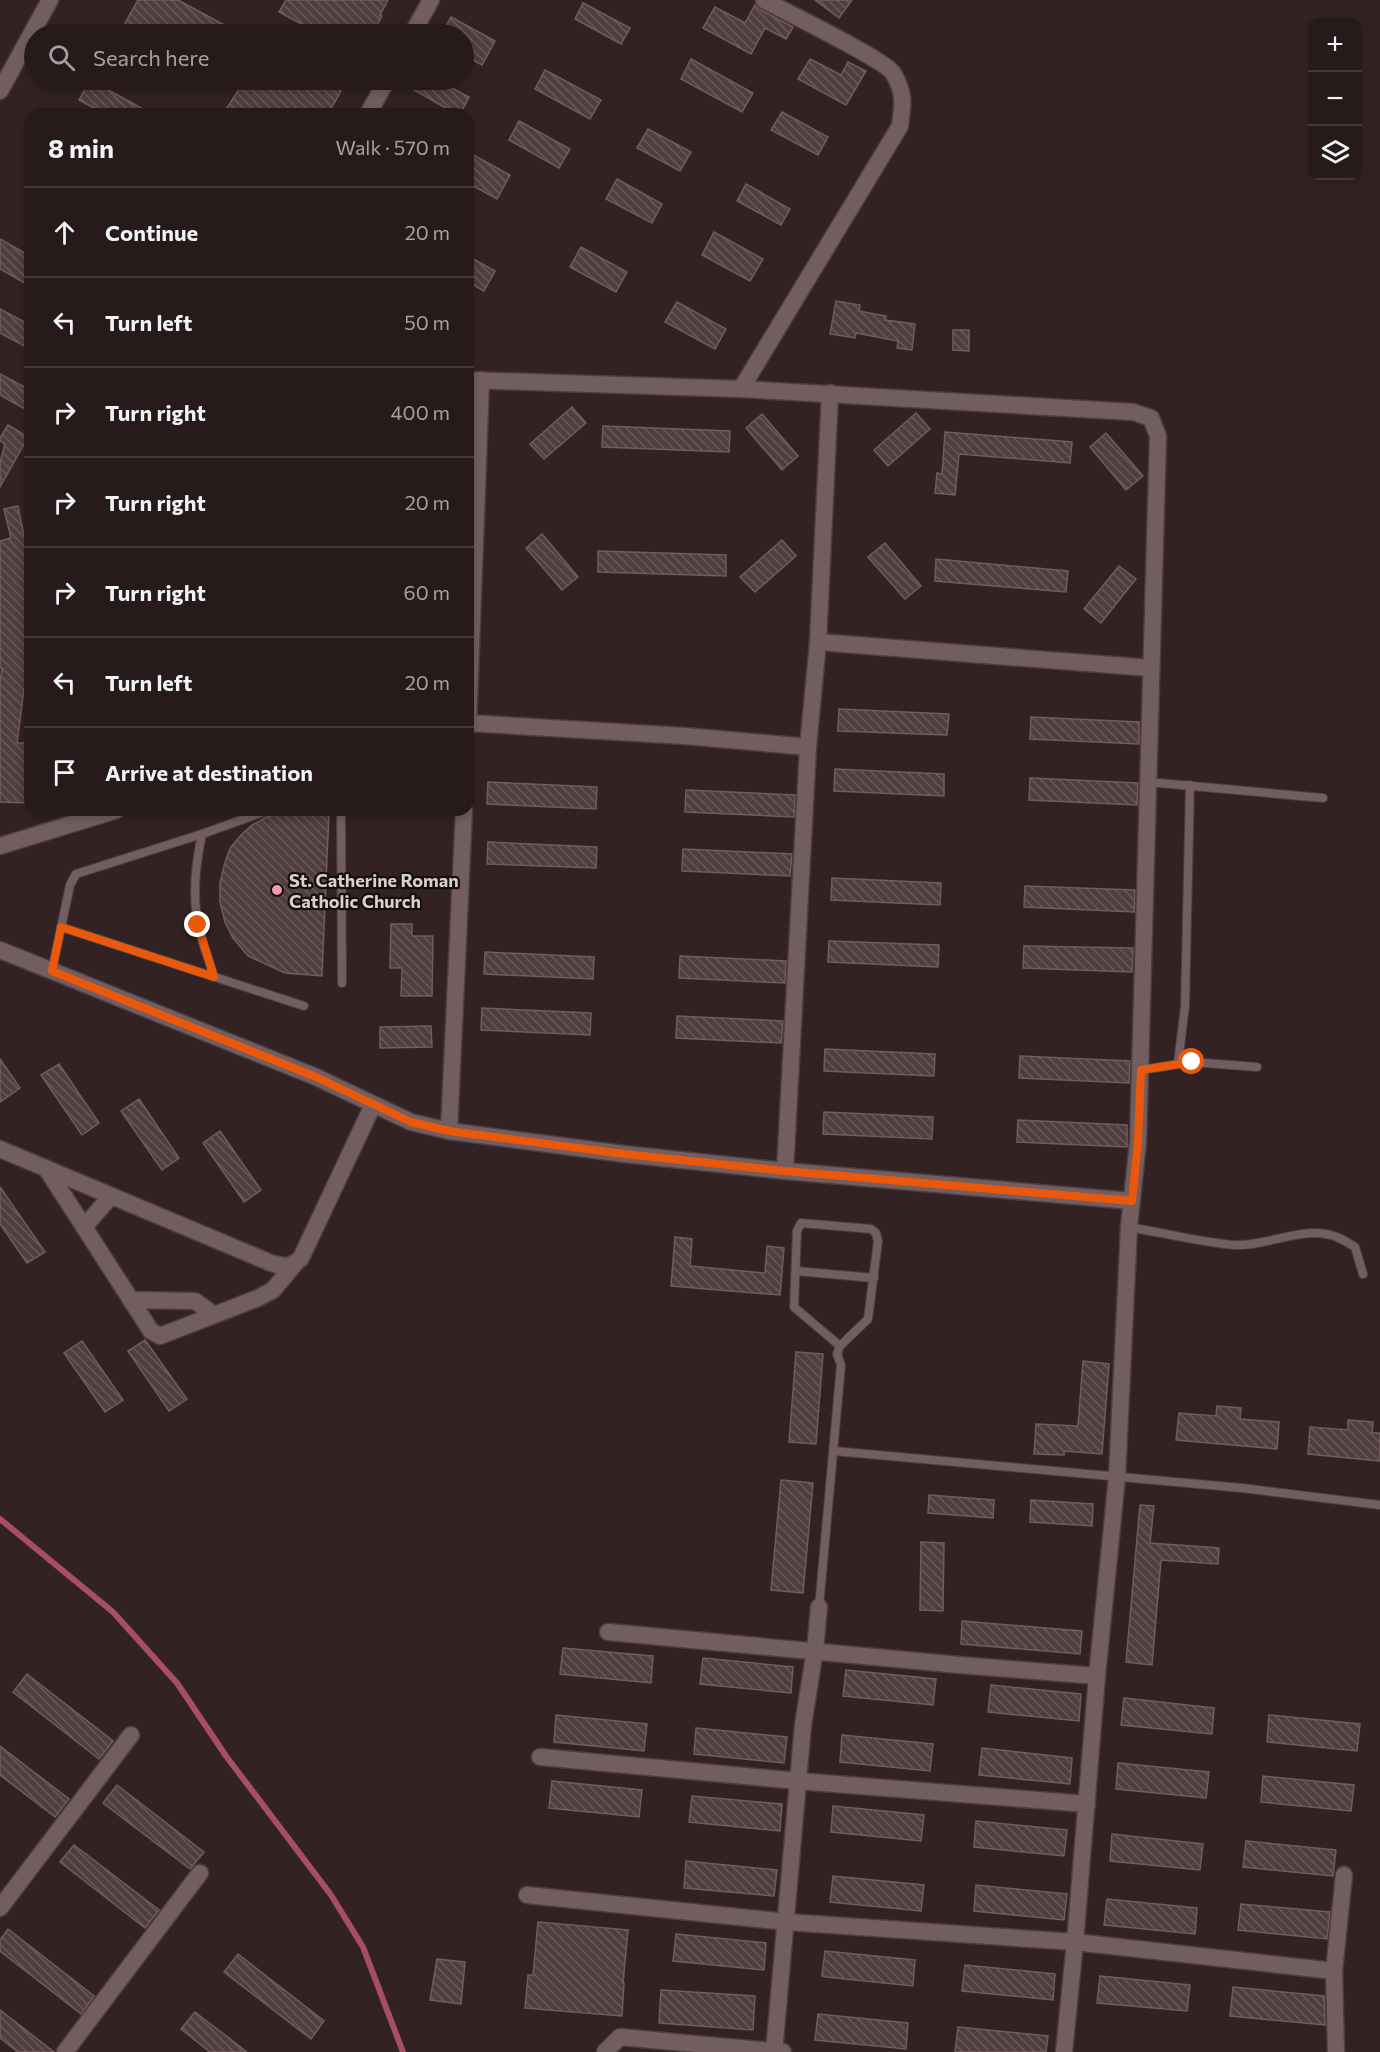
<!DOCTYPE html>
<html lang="en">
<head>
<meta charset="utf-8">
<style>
	body { margin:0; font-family:Commissioner,sans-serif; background:#322728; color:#f1f3f6 }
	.controls { position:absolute; right:18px; top:18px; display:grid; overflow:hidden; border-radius:12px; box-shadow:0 3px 9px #0003 }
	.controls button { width:54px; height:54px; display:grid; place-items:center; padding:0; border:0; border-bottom:2px solid #42383a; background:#261a1b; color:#f1f3f6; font:30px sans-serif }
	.stop { position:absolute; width:18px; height:18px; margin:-14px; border:4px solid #ea580c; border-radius:50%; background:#fff }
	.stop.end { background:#ea580c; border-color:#fff; box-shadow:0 2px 6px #0008 }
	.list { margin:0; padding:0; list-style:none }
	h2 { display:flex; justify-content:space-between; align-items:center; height:78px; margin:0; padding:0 24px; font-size:26px }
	h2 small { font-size:20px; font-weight:400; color:#a4a1a3 }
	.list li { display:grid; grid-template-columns:39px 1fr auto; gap:18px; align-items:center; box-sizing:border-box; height:90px; padding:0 24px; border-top:2px solid #42383a }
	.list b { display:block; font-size:22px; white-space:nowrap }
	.list em { font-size:20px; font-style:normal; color:#a4a1a3 }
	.icon { flex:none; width:33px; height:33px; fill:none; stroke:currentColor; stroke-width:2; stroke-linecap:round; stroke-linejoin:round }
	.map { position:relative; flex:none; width:1380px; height:2052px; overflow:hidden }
	.search { position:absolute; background:#261a1b; box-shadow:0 3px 9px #0003; left:24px; top:24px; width:450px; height:66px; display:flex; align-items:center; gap:15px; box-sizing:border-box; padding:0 21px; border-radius:33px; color:#a4a1a3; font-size:22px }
	.panel { position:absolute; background:#261a1b; box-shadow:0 3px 9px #0003; left:24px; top:108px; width:450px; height:708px; border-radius:18px }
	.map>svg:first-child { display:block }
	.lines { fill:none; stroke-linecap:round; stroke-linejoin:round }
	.stream { stroke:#a74e61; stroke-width:6 }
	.building { fill:url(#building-back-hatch); stroke:#715c5f; stroke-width:1.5 }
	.service-casing { stroke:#4c3e3f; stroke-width:10 }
	.minor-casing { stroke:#4c3e3f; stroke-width:19 }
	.service { stroke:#725e60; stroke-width:8 }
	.minor { stroke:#725e60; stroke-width:16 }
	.route { stroke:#ea580c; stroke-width:8 }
	.poi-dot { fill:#f39aa9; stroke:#150e0f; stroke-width:2 }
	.labels { text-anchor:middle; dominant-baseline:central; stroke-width:4.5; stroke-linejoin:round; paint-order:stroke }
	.poi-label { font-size:18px; font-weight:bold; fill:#dacecf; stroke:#150e0f; text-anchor:start }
</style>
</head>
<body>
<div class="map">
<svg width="1380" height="2052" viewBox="0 0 1380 2052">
	<defs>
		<pattern id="building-back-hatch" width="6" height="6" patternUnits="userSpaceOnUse" patternTransform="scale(1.5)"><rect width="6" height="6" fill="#503d40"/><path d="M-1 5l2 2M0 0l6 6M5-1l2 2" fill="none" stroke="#69585b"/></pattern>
	</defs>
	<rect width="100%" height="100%" fill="#332224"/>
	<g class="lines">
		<!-- stream -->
		<polyline class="stream" points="0,1519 113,1612 177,1683 226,1756 331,1895 363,1947 403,2052"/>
	</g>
	<!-- building -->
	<g class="building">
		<polygon points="138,0 178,0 241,34 119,34"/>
		<polygon points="286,0 388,0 380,15 382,16 372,34 320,34 279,12"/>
		<polygon points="815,0 852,0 839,18"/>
		<polygon points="583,3 630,28 621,44 575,19"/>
		<polygon points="755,5 759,9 793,27 786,39 765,28 751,54 703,28 715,7 745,23"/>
		<polygon points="451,17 495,41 482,65 464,55 464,34 442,34"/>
		<polygon points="691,59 753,93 742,112 681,79"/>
		<polygon points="810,59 841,75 848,62 866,71 846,105 798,79"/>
		<polygon points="545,70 601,100 590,119 535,89"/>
		<polygon points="90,80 152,114 105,114 79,100"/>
		<polygon points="245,80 320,80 341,91 328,114 223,114"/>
		<polygon points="397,80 437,80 469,97 460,114 456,114"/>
		<polygon points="782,112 828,137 818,155 771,130"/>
		<polygon points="519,121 570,149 559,168 509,140"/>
		<polygon points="648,129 691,152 680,171 637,148"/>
		<polygon points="468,152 510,175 497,199 468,183"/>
		<polygon points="617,179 662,204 652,223 606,199"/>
		<polygon points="746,184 790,209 781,225 737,201"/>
		<polygon points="714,232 763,259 750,281 702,255"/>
		<polygon points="0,239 30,256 30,286 0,269"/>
		<polygon points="581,247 627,272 616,292 570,267"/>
		<polygon points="468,256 495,271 484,291 468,282"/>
		<polygon points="836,301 860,305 859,311 886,316 885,320 915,324 912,350 897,348 898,341 856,333 855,338 830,334"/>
		<polygon points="677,302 726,329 715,349 665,322"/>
		<polygon points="0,309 30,325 30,349 0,333"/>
		<polygon points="953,330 969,330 969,351 953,350"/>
		<polygon points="0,374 30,390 30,412 0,395"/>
		<polygon points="572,407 586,423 544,459 530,444"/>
		<polygon points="916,413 930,429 888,466 874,450"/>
		<polygon points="762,414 798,456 782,470 746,428"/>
		<polygon points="8,425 28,437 0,487 0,463 5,444 0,441 0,438"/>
		<polygon points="603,426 730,431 729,452 602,447"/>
		<polygon points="945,432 1072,442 1070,463 959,454 955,495 935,493 937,473 942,474"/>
		<polygon points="1106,433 1143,476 1126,490 1090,447"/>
		<polygon points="18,506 24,536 30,554 30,677 28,690 24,689 17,743 30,743 30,803 0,802 0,683 2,668 0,668 0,541 11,538 4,509"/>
		<polygon points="542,534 578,577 562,590 526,548"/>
		<polygon points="782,540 796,556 755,592 740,577"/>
		<polygon points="885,543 921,586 905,599 868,557"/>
		<polygon points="598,551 726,555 726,576 598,572"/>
		<polygon points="936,559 1068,571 1066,592 935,581"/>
		<polygon points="1119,566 1136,579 1101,623 1084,609"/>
		<polygon points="839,709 949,714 947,735 838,731"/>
		<polygon points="1031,717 1139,722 1139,744 1030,739"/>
		<polygon points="835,769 944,774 944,796 834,791"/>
		<polygon points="1030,778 1138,783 1137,805 1029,800"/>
		<polygon points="488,782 597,787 596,809 487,804"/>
		<polygon points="686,790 795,795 794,817 685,812"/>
		<polygon points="305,810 329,812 322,976 285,973 248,956 233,938 225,922 220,902 220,883 224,866 230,848 241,835 252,825 267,817 283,812"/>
		<polygon points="488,842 597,847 596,868 487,864"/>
		<polygon points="683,849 792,854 790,876 682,871"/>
		<polygon points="832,878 941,883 940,905 831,900"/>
		<polygon points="1025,886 1135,890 1134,912 1024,907"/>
		<polygon points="391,924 412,924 412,936 433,936 432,996 401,996 402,968 390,968"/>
		<polygon points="829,941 939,945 938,967 828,962"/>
		<polygon points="1024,946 1133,948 1132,972 1023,968"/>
		<polygon points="485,952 594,957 593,979 484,974"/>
		<polygon points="680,956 786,961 785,983 679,978"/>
		<polygon points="482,1008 591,1013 590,1035 481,1030"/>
		<polygon points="677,1016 783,1021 781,1043 676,1038"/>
		<polygon points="431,1026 432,1047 380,1048 380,1027"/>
		<polygon points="825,1049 935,1054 934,1076 824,1071"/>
		<polygon points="1020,1056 1130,1061 1129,1083 1019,1078"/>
		<polygon points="0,1059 20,1088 0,1102"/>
		<polygon points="59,1064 99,1123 82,1135 41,1075"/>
		<polygon points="139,1099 179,1158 162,1170 121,1111"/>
		<polygon points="824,1112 933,1117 932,1139 823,1134"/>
		<polygon points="1018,1120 1127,1125 1127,1147 1017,1142"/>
		<polygon points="220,1131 261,1190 244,1202 203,1143"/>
		<polygon points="0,1187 45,1252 27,1263 0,1224"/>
		<polygon points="675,1237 692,1239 690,1266 765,1273 767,1246 784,1248 780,1295 671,1286"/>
		<polygon points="145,1340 187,1399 169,1411 128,1351"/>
		<polygon points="82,1341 123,1400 105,1412 64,1353"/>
		<polygon points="796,1352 823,1354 816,1444 789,1442"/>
		<polygon points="1083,1361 1109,1364 1102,1454 1064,1451 1064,1455 1034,1454 1036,1424 1078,1426"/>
		<polygon points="1217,1406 1241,1408 1240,1419 1279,1422 1277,1449 1176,1440 1179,1413 1216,1416"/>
		<polygon points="1348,1420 1373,1422 1372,1433 1380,1433 1380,1461 1308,1454 1310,1427 1348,1430"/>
		<polygon points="781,1480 813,1483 803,1593 771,1590"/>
		<polygon points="929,1495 994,1500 993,1518 928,1513"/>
		<polygon points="1031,1500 1093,1504 1092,1526 1030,1522"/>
		<polygon points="1140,1505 1154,1506 1150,1543 1219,1548 1218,1564 1161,1560 1152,1665 1126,1662"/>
		<polygon points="921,1542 944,1543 943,1611 920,1610"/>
		<polygon points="962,1621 1082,1631 1080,1654 961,1644"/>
		<polygon points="563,1648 653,1656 651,1683 560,1674"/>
		<polygon points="703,1658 793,1667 791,1693 700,1684"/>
		<polygon points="846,1670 936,1679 933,1705 843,1696"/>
		<polygon points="27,1674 113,1741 99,1759 13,1692"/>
		<polygon points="991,1685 1081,1694 1079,1721 988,1712"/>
		<polygon points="1124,1698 1214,1708 1212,1734 1121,1725"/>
		<polygon points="556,1715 647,1724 644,1751 554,1742"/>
		<polygon points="1269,1715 1360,1724 1357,1751 1267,1742"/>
		<polygon points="696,1728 787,1737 784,1763 694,1754"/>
		<polygon points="842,1735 933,1744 930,1771 840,1762"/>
		<polygon points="0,1746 69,1799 55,1817 0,1775"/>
		<polygon points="982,1748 1072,1758 1070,1784 979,1775"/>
		<polygon points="1118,1763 1209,1772 1206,1798 1116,1789"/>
		<polygon points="1263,1776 1354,1785 1351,1811 1261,1802"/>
		<polygon points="552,1781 642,1790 639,1817 549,1808"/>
		<polygon points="117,1785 204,1852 190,1869 103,1803"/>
		<polygon points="692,1796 782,1804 780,1831 689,1822"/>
		<polygon points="833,1806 924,1815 921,1841 831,1832"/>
		<polygon points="976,1821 1067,1830 1064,1856 974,1847"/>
		<polygon points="1112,1834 1203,1844 1200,1870 1110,1861"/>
		<polygon points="1246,1841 1336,1850 1333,1876 1243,1867"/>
		<polygon points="74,1845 159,1910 145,1928 60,1862"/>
		<polygon points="686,1861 777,1870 774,1896 684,1888"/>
		<polygon points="833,1876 924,1885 921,1911 830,1902"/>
		<polygon points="976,1885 1067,1894 1064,1920 974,1911"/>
		<polygon points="1107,1899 1197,1908 1195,1934 1104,1925"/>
		<polygon points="1241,1904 1330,1912 1327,1939 1238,1930"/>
		<polygon points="538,1922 628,1930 623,1983 624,1983 622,2016 525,2008 528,1975 533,1975"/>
		<polygon points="8,1929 94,1996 81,2014 0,1951 0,1940"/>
		<polygon points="676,1934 766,1943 764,1970 673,1961"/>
		<polygon points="825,1951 915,1960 913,1986 826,1977 822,1976"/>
		<polygon points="238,1954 324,2021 311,2039 224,1972"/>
		<polygon points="437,1959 465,1962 461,2004 430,2000"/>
		<polygon points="965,1965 1055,1974 1053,2000 962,1991"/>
		<polygon points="1100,1976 1190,1985 1187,2011 1097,2003"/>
		<polygon points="1233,1987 1324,1996 1325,2025 1230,2016"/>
		<polygon points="661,1990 755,1996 753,2030 659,2023"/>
		<polygon points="0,2010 54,2052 18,2052 0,2038"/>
		<polygon points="195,2012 247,2052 210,2052 181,2029"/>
		<polygon points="818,2014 908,2023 906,2049 815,2040"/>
		<polygon points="958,2027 1048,2036 1046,2052 955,2052"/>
	</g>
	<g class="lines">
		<!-- service casing -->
		<g class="service-casing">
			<g id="service">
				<polyline points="1148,782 1323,798"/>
				<polyline points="341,810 342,983"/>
				<path d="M 202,834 C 196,863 192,893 198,923 C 201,941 209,959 214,977"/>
				<polyline points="61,927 304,1006"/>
				<polyline points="52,971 70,885 76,874 202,834 269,810"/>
				<polyline points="1178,1063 1185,1006 1190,785"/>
				<polyline points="1141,1070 1192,1062 1257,1067"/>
				<path d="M 1129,1227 C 1164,1233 1199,1242 1234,1245 C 1268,1247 1306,1223 1339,1238 C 1344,1240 1350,1244 1355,1247 L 1363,1274"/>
				<polyline points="796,1271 874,1278"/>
				<polyline points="834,1451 1242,1488 1380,1505"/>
				<polyline points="819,1607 841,1365 837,1354 840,1346 868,1319 878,1241 876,1233 871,1229 801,1223 797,1231 794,1307 840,1346"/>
			</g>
		</g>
		<!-- minor casing -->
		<g class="minor-casing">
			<g id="minor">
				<polyline points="412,34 431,0"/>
				<polyline points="0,91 50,0"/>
				<polyline points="368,114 387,80"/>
				<polyline points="468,380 741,389 1133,412 1151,418 1158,436 1138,1142 1129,1227 1117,1477 1097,1676 1075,1942 1064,2052"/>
				<path d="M 741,389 L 900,126 C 903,103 905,93 893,73 C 885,60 784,11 764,0"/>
				<polyline points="818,642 1151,668"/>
				<polyline points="468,723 685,736 808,747"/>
				<polyline points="468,727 481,380"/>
				<polyline points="0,846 117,810"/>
				<polyline points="0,950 316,1077 411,1122 449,1131 624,1154 785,1171 1132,1201"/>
				<polyline points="449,1131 464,810"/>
				<path d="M 0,1149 L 271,1263 C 284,1267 291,1268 301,1258 L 373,1105"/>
				<polyline points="46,1168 151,1331 160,1336 258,1298 273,1290 294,1265"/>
				<polyline points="785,1171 808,747 818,642 830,393"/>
				<polyline points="84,1227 111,1196"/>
				<polyline points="131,1300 195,1301 214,1315"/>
				<polyline points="608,1632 960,1665 1097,1676"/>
				<polyline points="540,1757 798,1781 1087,1804"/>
				<polyline points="527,1895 787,1922 1075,1942 1334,1971"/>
				<polyline points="0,1908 131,1735"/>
				<polyline points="65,2052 200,1873"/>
				<polyline points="605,2052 620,2037 783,2052"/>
				<polyline points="774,2052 803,1725 815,1650 819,1607"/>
				<polyline points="1336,2052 1334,1971 1344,1875"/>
			</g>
		</g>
		<!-- service -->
		<use href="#service" class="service"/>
		<!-- minor -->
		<use href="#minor" class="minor"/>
	</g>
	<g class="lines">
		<!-- route -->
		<polyline class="route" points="198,925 214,977 61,927 52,971 316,1077 411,1122 449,1131 624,1154 785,1171 1132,1201 1138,1142 1141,1070 1192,1062"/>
	</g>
	<!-- markers -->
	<circle class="poi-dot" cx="277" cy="890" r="6"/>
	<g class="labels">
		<!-- poi labels -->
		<g class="poi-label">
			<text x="289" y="880">St. Catherine Roman<tspan x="289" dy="21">Catholic Church</tspan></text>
		</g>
	</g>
</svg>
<div class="controls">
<button>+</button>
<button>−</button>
<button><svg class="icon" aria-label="layers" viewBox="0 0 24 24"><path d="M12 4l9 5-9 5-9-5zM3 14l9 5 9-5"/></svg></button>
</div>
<div class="stop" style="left:1192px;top:1062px"></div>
<div class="stop end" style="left:198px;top:925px"></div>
<div class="search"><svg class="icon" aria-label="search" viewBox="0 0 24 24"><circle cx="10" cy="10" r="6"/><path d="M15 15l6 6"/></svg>Search here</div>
<section class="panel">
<h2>8 min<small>Walk · 570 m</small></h2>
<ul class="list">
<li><svg class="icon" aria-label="ahead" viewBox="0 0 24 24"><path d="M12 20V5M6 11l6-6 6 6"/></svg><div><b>Continue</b></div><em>20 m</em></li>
<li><svg class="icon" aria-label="left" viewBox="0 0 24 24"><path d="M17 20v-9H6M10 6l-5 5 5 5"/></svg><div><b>Turn left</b></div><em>50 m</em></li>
<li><svg class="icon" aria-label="right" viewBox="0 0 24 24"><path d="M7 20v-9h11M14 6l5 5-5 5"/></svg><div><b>Turn right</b></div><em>400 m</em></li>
<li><svg class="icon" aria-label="right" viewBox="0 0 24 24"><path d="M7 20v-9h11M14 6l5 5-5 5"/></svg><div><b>Turn right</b></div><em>20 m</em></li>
<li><svg class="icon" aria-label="right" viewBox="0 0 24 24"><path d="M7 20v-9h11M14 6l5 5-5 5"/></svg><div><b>Turn right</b></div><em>60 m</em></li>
<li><svg class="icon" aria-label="left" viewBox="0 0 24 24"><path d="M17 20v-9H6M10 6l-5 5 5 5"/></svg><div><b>Turn left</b></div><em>20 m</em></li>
<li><svg class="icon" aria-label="arrive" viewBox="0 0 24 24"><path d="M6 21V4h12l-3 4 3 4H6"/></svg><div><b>Arrive at destination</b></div></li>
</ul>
</section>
</div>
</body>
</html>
